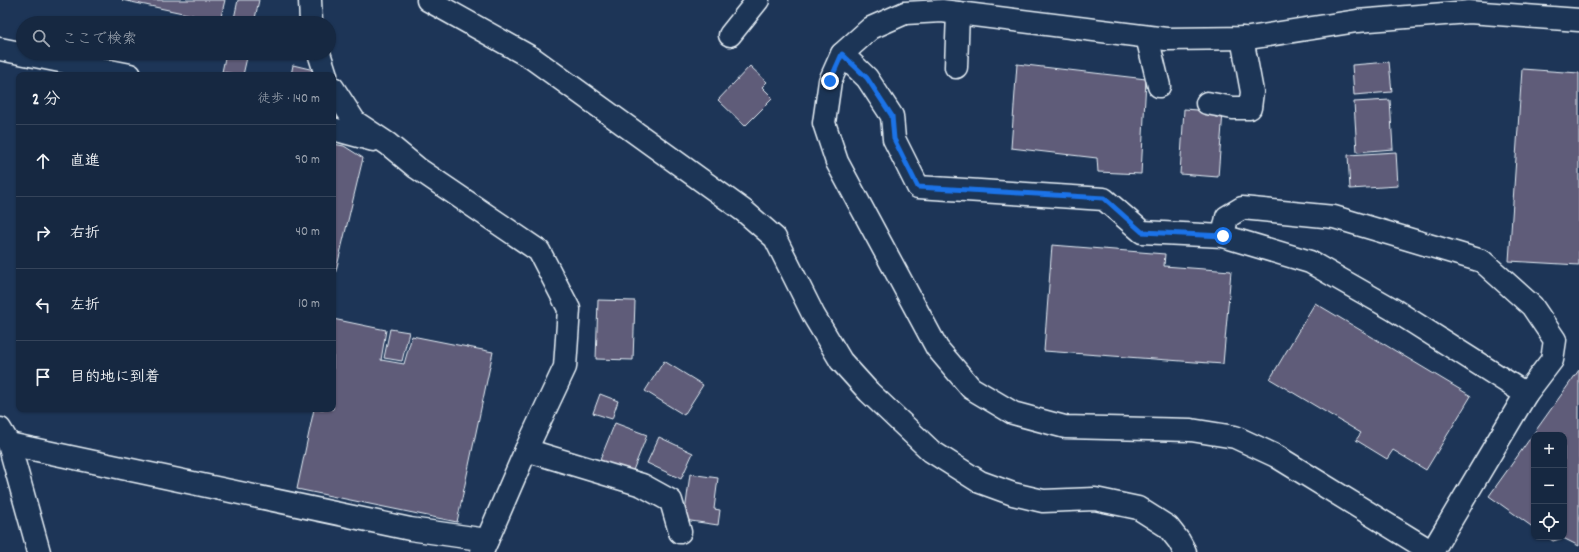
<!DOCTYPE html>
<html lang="ja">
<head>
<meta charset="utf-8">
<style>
	body { margin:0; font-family:Dekko,"Klee One",sans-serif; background:#1f3048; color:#f1f3f6 }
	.controls { position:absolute; right:12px; bottom:12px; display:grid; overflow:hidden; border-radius:8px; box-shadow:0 1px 3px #0004 }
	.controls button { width:36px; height:36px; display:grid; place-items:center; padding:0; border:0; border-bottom:1px solid #35445a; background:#162841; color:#f1f3f6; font:20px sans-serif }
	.stop { position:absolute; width:12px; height:12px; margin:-9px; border:3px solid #1a73e8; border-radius:50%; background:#fff }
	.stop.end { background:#1a73e8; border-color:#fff; box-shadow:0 1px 4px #0008 }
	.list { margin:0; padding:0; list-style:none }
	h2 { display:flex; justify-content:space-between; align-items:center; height:52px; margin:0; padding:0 16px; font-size:17px }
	h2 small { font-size:13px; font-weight:400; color:#9ea6b1 }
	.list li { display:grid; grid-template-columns:26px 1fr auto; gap:12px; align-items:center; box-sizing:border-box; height:72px; padding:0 16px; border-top:1px solid #35445a }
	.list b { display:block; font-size:15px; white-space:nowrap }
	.list em { font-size:13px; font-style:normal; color:#9ea6b1 }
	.icon { flex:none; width:22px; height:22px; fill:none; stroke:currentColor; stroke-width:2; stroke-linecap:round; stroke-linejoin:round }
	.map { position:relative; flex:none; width:1579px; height:552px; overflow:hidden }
	.search { position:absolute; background:#162841; box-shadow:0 1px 3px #0004; left:16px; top:16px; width:320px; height:44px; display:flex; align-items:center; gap:10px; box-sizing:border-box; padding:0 14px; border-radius:22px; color:#9ea6b1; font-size:15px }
	.panel { position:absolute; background:#162841; box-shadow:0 1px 3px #0004; left:16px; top:72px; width:320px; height:340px; border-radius:8px }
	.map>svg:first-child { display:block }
	.building { fill:#5e5b79; stroke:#e8f1f8 }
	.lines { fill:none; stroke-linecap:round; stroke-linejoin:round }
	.minor-casing { stroke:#e8f1f8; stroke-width:25 }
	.tertiary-casing { stroke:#e8f1f8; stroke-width:25 }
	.minor { stroke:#1d3557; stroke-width:22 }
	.tertiary { stroke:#1d3557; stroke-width:22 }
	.route { stroke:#1a73e8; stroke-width:5 }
</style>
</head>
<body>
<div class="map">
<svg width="1579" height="552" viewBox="0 0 1579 552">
	<rect width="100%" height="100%" fill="#1d3557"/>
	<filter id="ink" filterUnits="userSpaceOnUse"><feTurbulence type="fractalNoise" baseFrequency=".025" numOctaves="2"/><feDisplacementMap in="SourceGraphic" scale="8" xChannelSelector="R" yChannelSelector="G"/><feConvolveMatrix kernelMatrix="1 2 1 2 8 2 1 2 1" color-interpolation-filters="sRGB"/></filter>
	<g filter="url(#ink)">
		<!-- building -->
		<g class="building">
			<polygon points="122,0 225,0 220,21"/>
			<polygon points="238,0 259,0 254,23 233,23"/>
			<polygon points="226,53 248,53 243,75 222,72"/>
			<polygon points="1389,62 1392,92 1354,95 1352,65"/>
			<polygon points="1017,64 1146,79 1141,174 1098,172 1097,158 1011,148"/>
			<polygon points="293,65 318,71 317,75 291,75"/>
			<polygon points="750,66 767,82 762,87 773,98 745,126 718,100"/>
			<polygon points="1522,69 1579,73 1579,265 1509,261"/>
			<polygon points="1390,100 1393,149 1357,152 1354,102"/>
			<polygon points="1184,109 1223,112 1218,177 1180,174"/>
			<polygon points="333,144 344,146 363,158 333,283"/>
			<polygon points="1396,152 1398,186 1350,189 1348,155"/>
			<polygon points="1052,245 1165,254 1164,266 1231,271 1223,364 1044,351"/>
			<polygon points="598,300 635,301 633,360 596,359"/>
			<polygon points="1315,303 1471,396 1426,470 1393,450 1387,459 1356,440 1361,433 1270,379"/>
			<polygon points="333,319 386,330 381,360 404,364 412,336 493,352 457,522 297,489 314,409 333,409"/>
			<polygon points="390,329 409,332 402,361 384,358"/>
			<polygon points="664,361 703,385 684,415 645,391"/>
			<polygon points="1579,370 1579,546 1563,538 1553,541 1547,537 1564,537 1564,435 1534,435 1534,528 1489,496"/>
			<polygon points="600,394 618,401 612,419 593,413"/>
			<polygon points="615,423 647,435 630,478 598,465"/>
			<polygon points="659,437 693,453 681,479 647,463"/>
			<polygon points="690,474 718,478 714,509 720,510 718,525 684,520"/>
		</g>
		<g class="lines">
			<!-- minor casing -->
			<g class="minor-casing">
				<g id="minor">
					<polyline points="310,0 311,23"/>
					<polyline points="730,35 758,0"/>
					<polyline points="1147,37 1159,86"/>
					<polyline points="0,49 130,75"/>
					<polyline points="319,53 326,75"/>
					<polyline points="842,54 867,78 892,116 894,139 918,187 1104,199 1142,232 1223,236 1310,262 1394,310 1526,394 1432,552"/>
					<polyline points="956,67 958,13"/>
					<polyline points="333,88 355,122 388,144 417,168 539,251 569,309 565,367 526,450 482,552"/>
					<polyline points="1207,103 1233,108 1250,108 1252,92 1242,38"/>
					<polyline points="333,129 373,140"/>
					<polyline points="1223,236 1227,217 1242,208 1334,217 1482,261 1532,306 1555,340 1552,360 1526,394"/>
					<polyline points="0,429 9,444 39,552"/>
					<polyline points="9,444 410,529 487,540"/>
					<polyline points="526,450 642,485 671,501 680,532"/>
					<polyline points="1432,552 1276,456 1235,437 1191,430 1065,427 1013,413 971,388 937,348 837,162 824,123 830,81 842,54 871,28 905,13 942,11 1166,39 1249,38 1357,21 1469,12 1579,20"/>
				</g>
			</g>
			<!-- tertiary casing -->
			<g class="tertiary-casing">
				<polyline id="tertiary" points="428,0 532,58 744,211 775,238 814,316 841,361 869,392 931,451 980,482 1013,494 1043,501 1095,499 1138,508 1168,527 1179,541 1185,552"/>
			</g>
			<!-- minor -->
			<use href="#minor" class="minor"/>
			<!-- tertiary -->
			<use href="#tertiary" class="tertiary"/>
		</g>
	</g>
	<g class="lines" filter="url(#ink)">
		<!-- route -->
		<polyline class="route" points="830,81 842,54 867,78 892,116 894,139 918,187 1104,198 1142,232 1223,236"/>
	</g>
</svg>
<div class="controls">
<button>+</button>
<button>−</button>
<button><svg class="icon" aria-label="locate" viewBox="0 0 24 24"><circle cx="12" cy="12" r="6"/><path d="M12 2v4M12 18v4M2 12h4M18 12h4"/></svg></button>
</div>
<div class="stop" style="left:1223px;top:236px"></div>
<div class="stop end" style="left:830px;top:81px"></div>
<div class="search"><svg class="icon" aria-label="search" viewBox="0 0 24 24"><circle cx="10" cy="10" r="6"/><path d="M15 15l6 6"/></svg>ここで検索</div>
<section class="panel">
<h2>2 分<small>徒歩 · 140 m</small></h2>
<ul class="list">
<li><svg class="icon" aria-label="ahead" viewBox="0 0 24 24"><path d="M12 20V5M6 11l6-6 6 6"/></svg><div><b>直進</b></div><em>90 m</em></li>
<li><svg class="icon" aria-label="right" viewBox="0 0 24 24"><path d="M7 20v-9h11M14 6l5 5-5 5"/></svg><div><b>右折</b></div><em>40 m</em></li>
<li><svg class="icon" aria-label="left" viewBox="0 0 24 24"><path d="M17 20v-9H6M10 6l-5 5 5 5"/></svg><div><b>左折</b></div><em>10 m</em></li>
<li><svg class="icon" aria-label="arrive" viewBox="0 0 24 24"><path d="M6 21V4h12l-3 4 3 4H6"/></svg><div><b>目的地に到着</b></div></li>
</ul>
</section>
</div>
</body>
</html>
